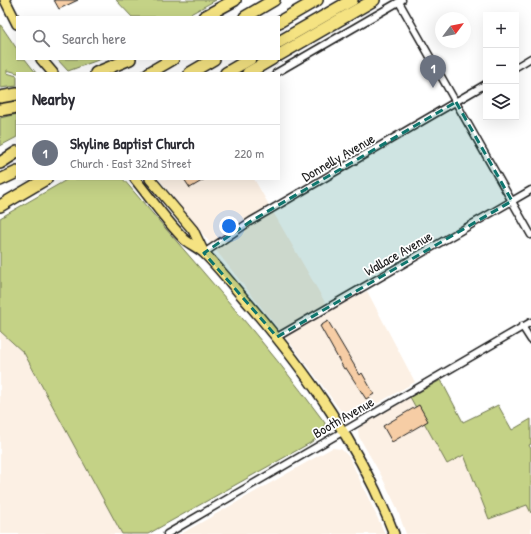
<!DOCTYPE html>
<html lang="en">
<head>
<meta charset="utf-8">
<style>
	body { margin:0; font-family:"Patrick Hand",sans-serif; background:#f7f7f7; color:#2b2b33 }
	.controls { position:absolute; right:12px; top:12px; display:grid; overflow:hidden; border-radius:0px; box-shadow:0 4px 16px #0002 }
	.controls button { width:36px; height:36px; display:grid; place-items:center; padding:0; border:0; border-bottom:1px solid #e1e1e2; background:#fff; color:#2b2b33; font:20px sans-serif }
	.compass { position:absolute; left:435px; top:12px; width:36px; height:36px; border-radius:50%; background:#fff; box-shadow:0 4px 16px #0002; rotate:58deg }
	.you { position:absolute; left:229px; top:226px; width:14px; height:14px; margin:-10px; border:3px solid #fff; border-radius:50%; background:#1a73e8; box-shadow:0 0 0 6px #1a73e833 }
	.badge { display:grid; place-items:center; width:26px; height:26px; border-radius:50%; background:#c8321e; color:#fff; font-size:13px; font-weight:700 }
	.pin { position:absolute; translate:-50% -33px; filter:drop-shadow(0 1px 2px #0008) }
	.pin::after { content:''; position:absolute; top:21px; width:14px; height:12px; background:inherit; clip-path:polygon(0 0,100% 0,50% 100%) }
	.list { margin:0; padding:0; list-style:none }
	h2 { display:flex; justify-content:space-between; align-items:center; height:52px; margin:0; padding:0 16px; font-size:17px }
	h2 small { font-size:13px; font-weight:400; color:#7c7c81 }
	.list li { display:grid; grid-template-columns:26px 1fr auto; gap:12px; align-items:center; box-sizing:border-box; height:56px; padding:0 16px; border-top:1px solid #e1e1e2 }
	.list b { display:block; font-size:15px; white-space:nowrap }
	.list p { margin:0; font-size:13px; white-space:nowrap; color:#7c7c81 }
	.list em { font-size:13px; font-style:normal; color:#7c7c81 }
	.icon { flex:none; width:22px; height:22px; fill:none; stroke:currentColor; stroke-width:2; stroke-linecap:round; stroke-linejoin:round }
	.map { position:relative; flex:none; width:531px; height:534px; overflow:hidden }
	.search { position:absolute; background:#fff; box-shadow:0 4px 16px #0002; left:16px; top:16px; width:264px; height:44px; display:flex; align-items:center; gap:10px; box-sizing:border-box; padding:0 14px; border-radius:0px; color:#7c7c81; font-size:15px }
	.panel { position:absolute; background:#fff; box-shadow:0 4px 16px #0002; left:16px; top:72px; width:264px; height:108px; border-radius:0px }
	.map>svg:first-child { display:block }
	.built { fill:#fcf0e4 }
	.green { fill:#c4d286; stroke:#707751 }
	.building { fill:#f6cda5; stroke:#1c1c1c }
	.lines { fill:none; stroke-linecap:round; stroke-linejoin:round }
	.street-casing { stroke:#1c1c1c; stroke-width:9 }
	.primary-casing { stroke:#1c1c1c; stroke-width:12 }
	.highway-casing { stroke:#1c1c1c; stroke-width:14 }
	.street { stroke:#fff; stroke-width:6 }
	.primary { stroke:#f5e382; stroke-width:9 }
	.highway { stroke:#f5e382; stroke-width:11 }
	.marked { fill:#0f766e; fill-opacity:0.2; stroke:#0f766e; stroke-width:3; stroke-dasharray:8 5; stroke-linejoin:round }
	.labels { text-anchor:middle; dominant-baseline:central; stroke-width:3.5; stroke-linejoin:round; paint-order:stroke }
	.street-label { font-size:14px; fill:#1c1c1c; stroke:#fff }
</style>
</head>
<body>
<div class="map">
<svg width="531" height="534" viewBox="0 0 531 534">
	<rect width="100%" height="100%" fill="#fff"/>
	<filter id="ink" filterUnits="userSpaceOnUse"><feTurbulence type="fractalNoise" baseFrequency=".025" numOctaves="2"/><feDisplacementMap in="SourceGraphic" scale="8" xChannelSelector="R" yChannelSelector="G"/><feConvolveMatrix kernelMatrix="1 2 1 2 8 2 1 2 1" color-interpolation-filters="sRGB"/></filter>
	<g filter="url(#ink)">
		<!-- built -->
		<g class="built">
			<polygon points="159,179 254,179 330,311 367,291 415,382 357,415 352,417 343,414 309,367"/>
			<polygon points="0,331 24,353 122,534 0,534"/>
			<polygon points="410,397 447,464 464,455 489,519 528,505 531,513 531,534 406,534 396,506 381,475 359,437 358,430 361,426"/>
			<polygon points="332,448 341,449 349,457 385,534 181,534"/>
		</g>
		<!-- green -->
		<g class="green">
			<polygon points="116,0 216,0 185,17 132,17"/>
			<polygon points="0,24 17,49 17,59 25,59 36,73 17,73 7,70 7,73 17,76 17,86 0,88"/>
			<polygon points="57,59 101,59 68,71"/>
			<polygon points="17,114 17,137 0,146 0,118"/>
			<path d="M 68,179 L 123,179 C 191,259 263,338 325,423 L 324,433 L 310,443 L 148,534 L 122,534 L 24,353 L 0,331 L 0,218 Z"/>
			<polygon points="441,380 463,422 498,405 512,430 531,419 531,444 529,445 531,449 531,513 527,505 489,519 464,455 447,464 410,397"/>
		</g>
		<!-- building -->
		<g class="building">
			<polygon points="54,0 78,0 59,9"/>
			<polygon points="184,179 205,179 190,188"/>
			<polygon points="328,321 360,375 362,373 374,394 366,399 346,368 344,369 320,326"/>
			<polygon points="419,405 428,421 392,442 383,426"/>
		</g>
		<g class="lines">
			<!-- street casing -->
			<g class="street-casing">
				<g id="street">
					<polyline points="399,2 531,235"/>
					<polyline points="516,67 531,58"/>
					<polyline points="276,73 402,0"/>
					<polyline points="204,253 251,221 486,84"/>
					<polyline points="522,326 531,340"/>
					<polyline points="277,337 531,190"/>
					<polyline points="167,534 531,322"/>
				</g>
			</g>
			<!-- primary casing -->
			<g class="primary-casing">
				<g id="primary">
					<polyline points="5,0 17,24"/>
					<polyline points="41,59 53,73"/>
					<path d="M 135,179 C 151,199 167,222 185,240 C 191,245 199,248 205,254 C 220,269 233,286 247,302 C 307,372 361,447 394,534"/>
					<polyline points="150,179 193,230 203,251"/>
				</g>
			</g>
			<!-- highway casing -->
			<g class="highway-casing">
				<g id="highway">
					<polyline points="204,17 235,0"/>
					<polyline points="245,17 274,0"/>
					<polyline points="279,22 317,0"/>
					<polyline points="279,42 352,0"/>
					<polyline points="279,55 374,0"/>
					<polyline points="96,73 130,59"/>
					<polyline points="149,73 173,59"/>
					<polyline points="190,73 214,59"/>
					<polyline points="226,73 250,59"/>
					<polyline points="248,73 272,59"/>
					<polyline points="0,97 17,94"/>
					<polyline points="0,110 17,107"/>
					<polyline points="0,163 17,152"/>
					<polyline points="0,180 17,172"/>
					<polyline points="0,206 46,179"/>
				</g>
			</g>
			<!-- street -->
			<use href="#street" class="street"/>
			<!-- primary -->
			<use href="#primary" class="primary"/>
			<!-- highway -->
			<use href="#highway" class="highway"/>
		</g>
	</g>
	<!-- marked area -->
	<path class="marked" d="M 456,102 L 512,201 L 277,337 L 204,253 L 251,221 Z"/>
	<g class="labels">
		<!-- street labels -->
		<g class="street-label">
			<text transform="translate(338 157) rotate(-30)">Donnelly Avenue</text>
			<text transform="translate(398 253) rotate(-30)">Wallace Avenue</text>
			<text transform="translate(343 417) rotate(-30)">Booth Avenue</text>
		</g>
	</g>
</svg>
<div class="controls">
<button>+</button>
<button>−</button>
<button><svg class="icon" aria-label="layers" viewBox="0 0 24 24"><path d="M12 4l9 5-9 5-9-5zM3 14l9 5 9-5"/></svg></button>
</div>
<svg class="compass" viewBox="-18 -18 36 36"><path d="M0-13l5 13h-10z" fill="#e53935"/><path d="M0 13l5-13h-10z" fill="#7c7c81"/></svg>
<div class="you"></div>
<div class="pin badge" style="left:433px;top:88px;background:#6b7280">1</div>
<div class="search"><svg class="icon" aria-label="search" viewBox="0 0 24 24"><circle cx="10" cy="10" r="6"/><path d="M15 15l6 6"/></svg>Search here</div>
<section class="panel">
<h2>Nearby<small></small></h2>
<ul class="list">
<li><span class="badge" style="background:#6b7280">1</span><div><b>Skyline Baptist Church</b><p>Church · East 32nd Street</p></div><em>220 m</em></li>
</ul>
</section>
</div>
</body>
</html>
